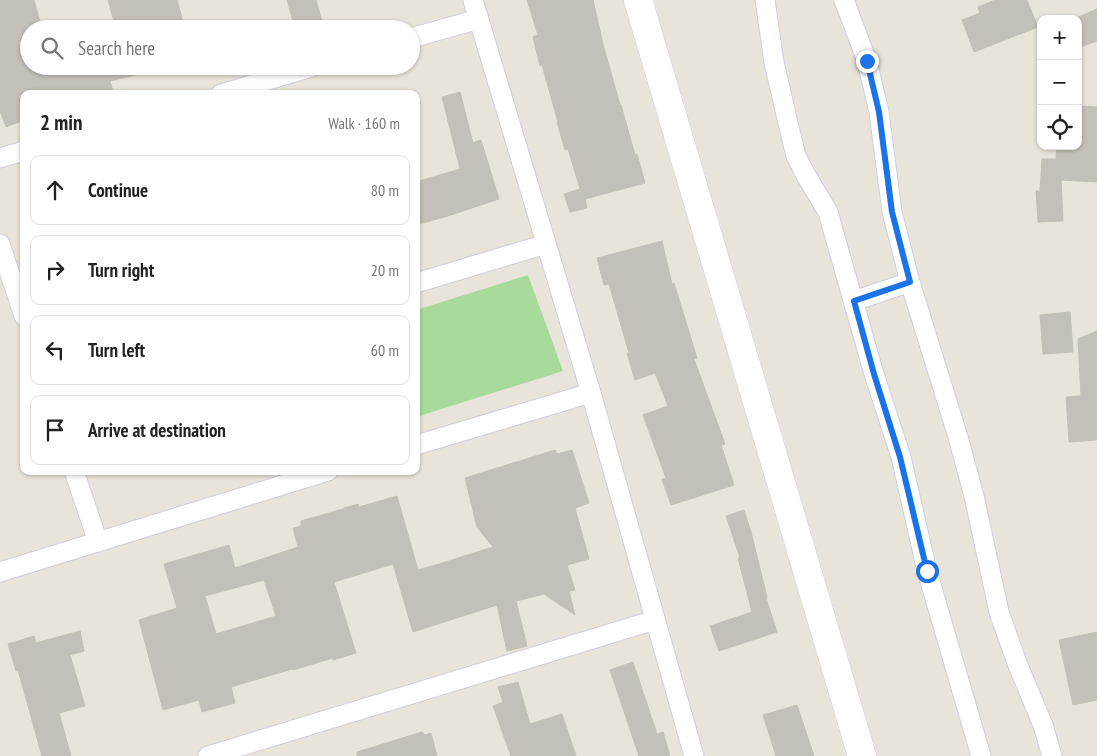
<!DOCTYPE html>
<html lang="en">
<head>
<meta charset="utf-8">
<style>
	body { margin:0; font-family:"PT Sans Narrow",sans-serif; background:#f6f6f6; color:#222 }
	.controls { position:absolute; right:15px; top:15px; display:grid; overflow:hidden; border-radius:10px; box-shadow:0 1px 4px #0004 }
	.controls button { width:45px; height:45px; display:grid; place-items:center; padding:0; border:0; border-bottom:1px solid #e0e0e0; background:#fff; color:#222; font:25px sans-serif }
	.stop { position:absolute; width:15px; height:15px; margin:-11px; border:4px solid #1a73e8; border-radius:50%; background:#fff }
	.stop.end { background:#1a73e8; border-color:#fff; box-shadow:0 1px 5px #0008 }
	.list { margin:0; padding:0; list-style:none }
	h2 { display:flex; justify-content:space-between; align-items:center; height:65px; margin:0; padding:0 20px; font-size:21px }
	h2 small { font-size:16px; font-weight:400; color:#767676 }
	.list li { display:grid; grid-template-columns:32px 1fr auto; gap:15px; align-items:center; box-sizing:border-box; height:70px; margin:0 10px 10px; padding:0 10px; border:1px solid #e0e0e0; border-radius:10px }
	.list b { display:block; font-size:19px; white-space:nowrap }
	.list em { font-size:16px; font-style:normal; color:#767676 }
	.icon { flex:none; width:28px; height:28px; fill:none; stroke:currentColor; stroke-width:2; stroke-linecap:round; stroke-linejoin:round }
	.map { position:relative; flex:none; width:1097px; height:756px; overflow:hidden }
	.search { position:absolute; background:#fff; box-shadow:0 1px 4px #0004; left:20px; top:20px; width:400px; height:55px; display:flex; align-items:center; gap:12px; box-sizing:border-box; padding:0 18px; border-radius:28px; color:#767676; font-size:19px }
	.panel { position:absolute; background:#fff; box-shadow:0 1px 4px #0004; left:20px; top:90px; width:400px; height:385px; border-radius:10px }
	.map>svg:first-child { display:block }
	.green { fill:#a7da9b }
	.building { fill:#c3c0b9; stroke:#c3c0b4; fill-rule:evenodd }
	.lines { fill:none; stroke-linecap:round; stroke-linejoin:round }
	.street-casing { stroke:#cfcfde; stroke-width:21 }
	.secondary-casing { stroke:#cfcfde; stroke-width:29 }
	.street { stroke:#fff; stroke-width:19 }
	.secondary { stroke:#fff; stroke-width:28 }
	.route { stroke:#1a73e8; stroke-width:6 }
</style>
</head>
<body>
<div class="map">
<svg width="1097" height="756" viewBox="0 0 1097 756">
	<rect width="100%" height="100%" fill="#e8e4d9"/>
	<!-- green -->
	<polygon class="green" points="528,275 563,371 416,417 416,310"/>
	<!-- building -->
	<g class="building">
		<polygon points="0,0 34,0 42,29 29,29 29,66 142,66 143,73 110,81 114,94 24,94 24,120 6,127 0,111"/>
		<polygon points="108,0 177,0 185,29 116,29"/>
		<polygon points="287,0 316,0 322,21 295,28"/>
		<polygon points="527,0 593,0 603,44 620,105 621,105 635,155 637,154 645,183 585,199 587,208 570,212 564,194 580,189 568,149 565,150 557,122 558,122 542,65 540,66 533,37 538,35"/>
		<polygon points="995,0 1027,0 1038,27 974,52 962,20 980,13 978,7"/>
		<polygon points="1097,9 1097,41 1078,48 1078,17"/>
		<polygon points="460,92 473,143 481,140 499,199 451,215 416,225 416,182 460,169 442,97"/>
		<polygon points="1078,106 1097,107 1097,182 1061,180 1063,221 1038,222 1036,191 1040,191 1042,159 1056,159 1057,146 1078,146"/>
		<polygon points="662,241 672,284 674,283 697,358 694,359 725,444 721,445 734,485 671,505 662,479 666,478 643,415 668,406 655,373 635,380 627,353 629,353 609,284 604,285 597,258"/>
		<polygon points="1070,312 1073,352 1043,354 1040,315"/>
		<polygon points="1097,331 1097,440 1069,442 1066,397 1081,396 1078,339"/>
		<path d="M 555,450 L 557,454 L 572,450 L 589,503 L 575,508 L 589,559 L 567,565 L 575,590 L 569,591 L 575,615 L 544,594 L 516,601 L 527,646 L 507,651 L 497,605 L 413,632 L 393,564 L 334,582 L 356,653 L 333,660 L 333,658 L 293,670 L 292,669 L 231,687 L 235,703 L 202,712 L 199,700 L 163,710 L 139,620 L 177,608 L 164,564 L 229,545 L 235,568 L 298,547 L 293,528 L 301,526 L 301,521 L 343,509 L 344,508 L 358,504 L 359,507 L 397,496 L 418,570 L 439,564 L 493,547 L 477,527 L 465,478 ZM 264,580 L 276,616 L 216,634 L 205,596 Z"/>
		<polygon points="744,510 751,532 767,597 766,598 777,632 719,651 710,626 752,612 738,558 740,558 726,516"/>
		<polygon points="80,631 84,651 70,655 85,706 59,713 71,756 42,756 18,670 16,671 8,644 34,636 36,643"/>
		<polygon points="1097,632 1097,700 1073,705 1059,640"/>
		<polygon points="633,662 657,734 663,732 670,756 639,756 610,670"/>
		<polygon points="518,682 530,724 562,714 576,756 511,756 493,706 503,702 498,687"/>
		<polygon points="797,705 814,756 776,756 763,715"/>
		<polygon points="422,732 425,735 431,733 437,756 357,756 357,752"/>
	</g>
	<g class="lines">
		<!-- street casing -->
		<g class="street-casing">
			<g id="street">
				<polyline points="473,0 591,393 694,756"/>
				<polyline points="765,0 774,62 788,123 796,156 807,177 828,212 833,230 874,374 901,457 927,571 981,756"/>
				<polyline points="844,0 867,61 879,112 892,212 910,282 958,437 974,496 999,612 1017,663 1043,725 1052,756"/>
				<polyline points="411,38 479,19"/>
				<polyline points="221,94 315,66"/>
				<polyline points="0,158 24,151"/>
				<polyline points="0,244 24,316"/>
				<polyline points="416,283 546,244"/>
				<polyline points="854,301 910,282"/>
				<polyline points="416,445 591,393"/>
				<polyline points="74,471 98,542"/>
				<polyline points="0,572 328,471"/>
				<polyline points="208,756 655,620"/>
			</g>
		</g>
		<!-- secondary casing -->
		<g class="secondary-casing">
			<polyline id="secondary" points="638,0 862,756"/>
		</g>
		<!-- street -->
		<use href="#street" class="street"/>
		<!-- secondary -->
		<use href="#secondary" class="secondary"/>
	</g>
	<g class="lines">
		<!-- route -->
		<polyline class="route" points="867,61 879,112 892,212 910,282 854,301 874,374 900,457 927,571"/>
	</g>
</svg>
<div class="controls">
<button>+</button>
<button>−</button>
<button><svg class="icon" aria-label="locate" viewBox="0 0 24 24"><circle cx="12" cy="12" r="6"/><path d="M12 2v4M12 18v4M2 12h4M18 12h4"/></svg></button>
</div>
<div class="stop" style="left:927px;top:571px"></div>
<div class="stop end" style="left:867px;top:61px"></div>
<div class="search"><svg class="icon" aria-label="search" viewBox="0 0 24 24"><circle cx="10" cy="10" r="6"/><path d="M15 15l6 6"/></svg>Search here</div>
<section class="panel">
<h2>2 min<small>Walk · 160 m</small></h2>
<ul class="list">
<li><svg class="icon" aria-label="ahead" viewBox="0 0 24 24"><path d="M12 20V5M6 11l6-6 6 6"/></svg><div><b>Continue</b></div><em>80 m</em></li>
<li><svg class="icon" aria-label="right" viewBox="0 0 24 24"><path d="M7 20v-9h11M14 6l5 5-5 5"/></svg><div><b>Turn right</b></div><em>20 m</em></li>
<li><svg class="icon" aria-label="left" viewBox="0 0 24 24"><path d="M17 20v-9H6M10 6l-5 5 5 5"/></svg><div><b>Turn left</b></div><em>60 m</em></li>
<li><svg class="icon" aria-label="arrive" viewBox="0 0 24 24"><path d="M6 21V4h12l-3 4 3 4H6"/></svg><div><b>Arrive at destination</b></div></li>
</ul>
</section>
</div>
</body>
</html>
